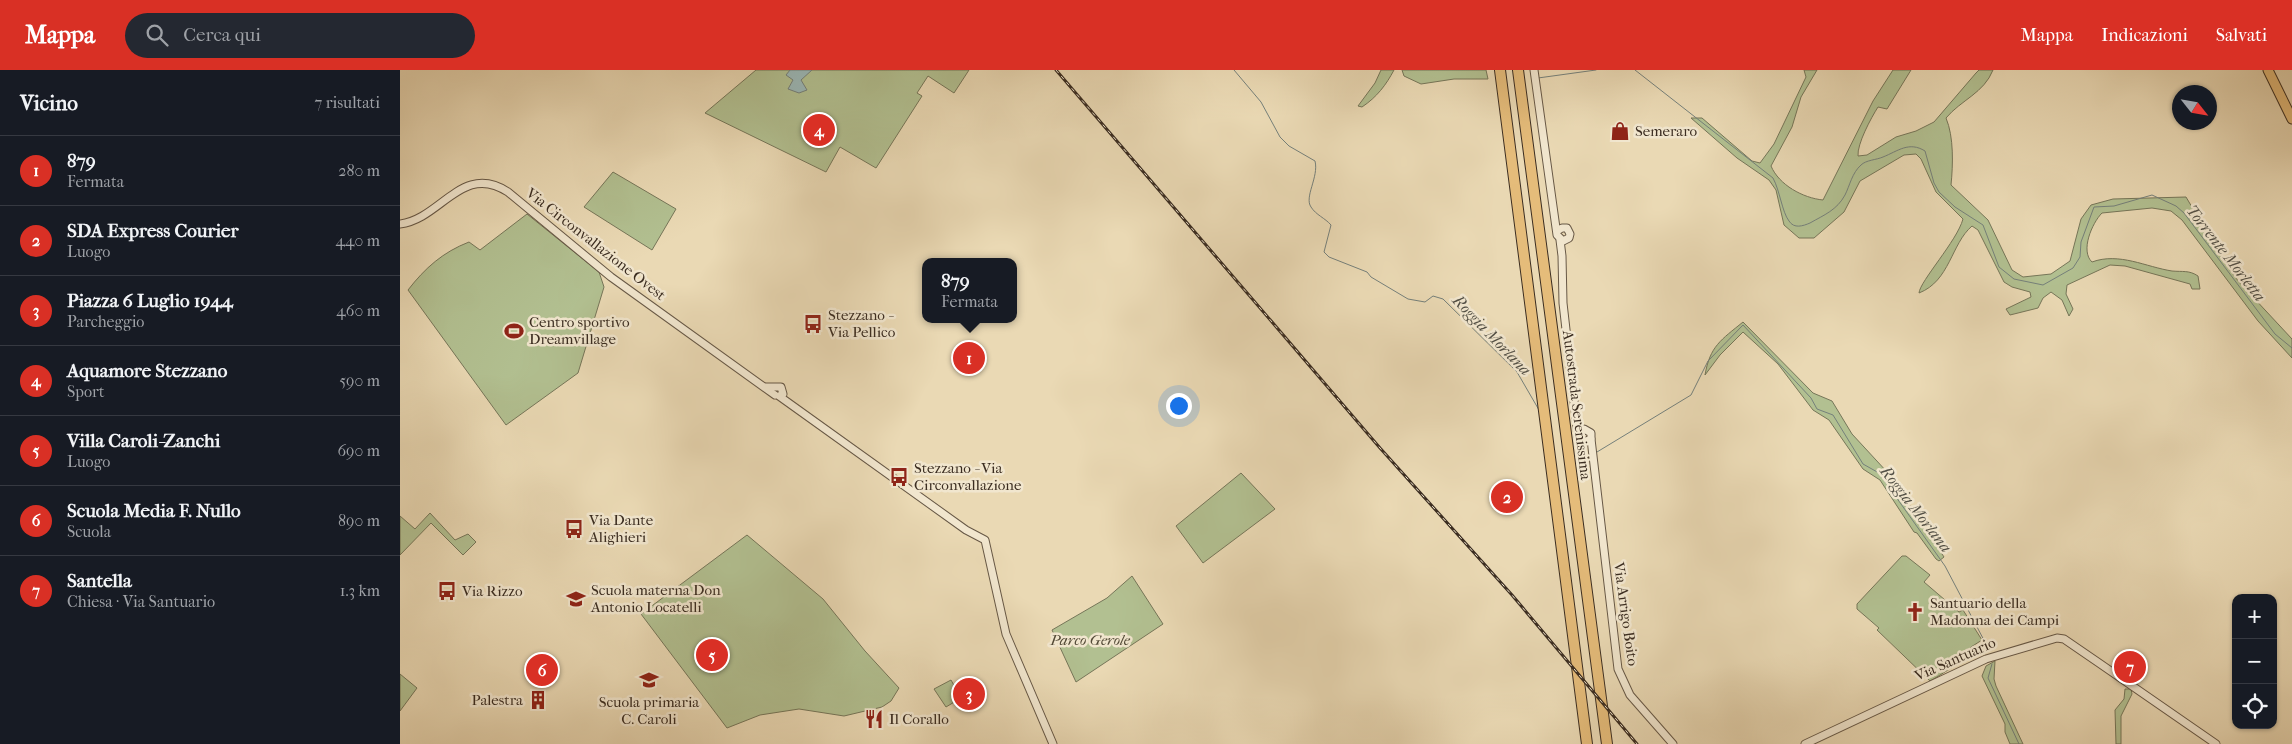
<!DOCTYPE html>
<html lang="it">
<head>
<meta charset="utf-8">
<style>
	body { margin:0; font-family:"IM FELL French Canon",serif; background:#242831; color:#f1f3f6 }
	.controls { position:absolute; right:15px; bottom:15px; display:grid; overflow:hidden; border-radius:10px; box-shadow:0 1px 4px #0004 }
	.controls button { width:45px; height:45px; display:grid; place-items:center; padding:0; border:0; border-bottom:1px solid #363941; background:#171b24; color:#f1f3f6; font:25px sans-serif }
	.compass { position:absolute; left:1772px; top:15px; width:45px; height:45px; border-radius:50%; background:#171b24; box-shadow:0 1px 4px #0004; rotate:121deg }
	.you { position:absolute; left:778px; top:335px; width:18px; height:18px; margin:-12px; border:4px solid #fff; border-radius:50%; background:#1a73e8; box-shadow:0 0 0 8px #1a73e833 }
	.badge { display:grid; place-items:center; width:32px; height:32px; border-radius:50%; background:#d93025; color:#fff; font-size:16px; font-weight:700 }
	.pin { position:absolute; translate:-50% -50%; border:2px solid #fff; box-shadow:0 1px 5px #0006 }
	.popup { position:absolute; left:522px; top:188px; width:95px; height:65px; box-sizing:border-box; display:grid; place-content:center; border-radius:10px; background:#171b24; filter:drop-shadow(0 1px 4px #0005); font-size:16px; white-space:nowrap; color:#9ea1a6 }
	.popup b { font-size:19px; color:#f1f3f6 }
	.popup::after { content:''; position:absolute; left:50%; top:100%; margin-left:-10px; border:10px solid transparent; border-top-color:#171b24 }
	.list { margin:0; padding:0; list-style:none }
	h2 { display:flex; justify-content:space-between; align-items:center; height:65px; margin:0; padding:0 20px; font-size:21px }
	h2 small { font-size:16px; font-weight:400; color:#9ea1a6 }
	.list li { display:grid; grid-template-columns:32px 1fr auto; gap:15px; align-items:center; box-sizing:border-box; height:70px; padding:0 20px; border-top:1px solid #363941 }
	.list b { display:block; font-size:19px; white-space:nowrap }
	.list p { margin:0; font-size:16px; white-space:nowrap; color:#9ea1a6 }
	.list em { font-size:16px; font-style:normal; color:#9ea1a6 }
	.icon { flex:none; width:28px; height:28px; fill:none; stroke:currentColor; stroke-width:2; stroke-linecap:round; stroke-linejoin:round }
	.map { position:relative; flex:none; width:1892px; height:674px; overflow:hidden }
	header { display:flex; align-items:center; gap:30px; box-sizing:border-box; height:70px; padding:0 25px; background:#d93025; color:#fff }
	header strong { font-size:24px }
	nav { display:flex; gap:28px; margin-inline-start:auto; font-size:18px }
	.search { width:350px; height:45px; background:#242831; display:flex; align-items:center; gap:12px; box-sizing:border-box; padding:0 18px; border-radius:28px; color:#9ea1a6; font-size:19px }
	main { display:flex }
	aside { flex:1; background:#171b24 }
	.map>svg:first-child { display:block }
	.green { fill:#b2c091; stroke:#767659 }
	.water { fill:#9bb8b7; stroke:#75807b }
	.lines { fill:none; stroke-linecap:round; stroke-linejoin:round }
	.stream { stroke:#75807b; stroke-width:1 }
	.tertiary-casing { stroke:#675846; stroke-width:9 }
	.primary-casing { stroke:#3b2d21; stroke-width:11 }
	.motorway-casing { stroke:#3b2d21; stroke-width:12 }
	.tertiary { stroke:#f1e6ce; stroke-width:7 }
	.primary { stroke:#e5bc7a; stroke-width:9 }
	.motorway { stroke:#e5bc7a; stroke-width:10 }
	.rail-casing { stroke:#3b2d21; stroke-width:3 }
	.rail { stroke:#f1e6ce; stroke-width:1; stroke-dasharray:4; stroke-linecap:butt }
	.labels { text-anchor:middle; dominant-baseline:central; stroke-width:5; stroke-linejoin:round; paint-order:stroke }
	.poi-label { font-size:15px; fill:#3b2d21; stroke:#f1e6ce; text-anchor:start }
	.street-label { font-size:15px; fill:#3b2d21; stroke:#f1e6ce }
	.park-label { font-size:15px; font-style:italic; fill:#534a37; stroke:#f1e6ce }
	.water-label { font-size:16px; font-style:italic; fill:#535046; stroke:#f1e6ce }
</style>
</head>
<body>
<header>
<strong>Mappa</strong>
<div class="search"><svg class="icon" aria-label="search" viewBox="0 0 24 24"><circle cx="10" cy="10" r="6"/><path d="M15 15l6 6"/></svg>Cerca qui</div>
<nav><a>Mappa</a><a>Indicazioni</a><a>Salvati</a></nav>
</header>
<main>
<aside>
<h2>Vicino<small>7 risultati</small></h2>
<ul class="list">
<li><span class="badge">1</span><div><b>879</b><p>Fermata</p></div><em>280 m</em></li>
<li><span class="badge">2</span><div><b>SDA Express Courier</b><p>Luogo</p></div><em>440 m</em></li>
<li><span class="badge">3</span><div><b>Piazza 6 Luglio 1944</b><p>Parcheggio</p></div><em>460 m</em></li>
<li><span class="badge">4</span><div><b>Aquamore Stezzano</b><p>Sport</p></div><em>590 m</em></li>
<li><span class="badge">5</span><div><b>Villa Caroli-Zanchi</b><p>Luogo</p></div><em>690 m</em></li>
<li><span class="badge">6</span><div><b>Scuola Media F. Nullo</b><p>Scuola</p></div><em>890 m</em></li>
<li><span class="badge">7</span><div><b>Santella</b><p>Chiesa · Via Santuario</p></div><em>1.3 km</em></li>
</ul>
</aside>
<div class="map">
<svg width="1892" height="674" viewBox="0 0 1892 674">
	<rect width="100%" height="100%" fill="#ead9b4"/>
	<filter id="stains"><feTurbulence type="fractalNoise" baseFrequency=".004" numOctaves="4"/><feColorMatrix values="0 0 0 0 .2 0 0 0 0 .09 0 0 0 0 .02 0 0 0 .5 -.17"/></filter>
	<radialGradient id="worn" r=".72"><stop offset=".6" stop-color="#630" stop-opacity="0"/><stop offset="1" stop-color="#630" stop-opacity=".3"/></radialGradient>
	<!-- green -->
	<g class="green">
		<polygon points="356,0 569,0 554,23 528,6 517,23 522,26 476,98 440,77 426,102 305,43"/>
		<path d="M 981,0 L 994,0 C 986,15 977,27 962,37 L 958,36 L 975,13 Z"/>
		<polygon points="1002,0 1086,0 1088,9 1054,9 1021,14 1004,6"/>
		<path d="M 1404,0 L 1417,0 L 1401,27 L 1392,57 L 1371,96 C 1379,115 1403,128 1423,130 L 1473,31 L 1493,0 L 1511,0 L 1487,39 L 1478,37 C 1471,48 1457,74 1458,86 L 1467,85 L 1496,67 L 1516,61 L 1534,52 L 1576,3 L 1579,0 L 1593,0 C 1584,23 1561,30 1546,48 C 1554,67 1553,95 1551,115 L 1588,150 L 1612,200 L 1623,207 L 1651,204 L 1670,191 L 1681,149 L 1691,135 L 1713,129 L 1786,127 L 1827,196 L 1839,212 L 1892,269 L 1892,288 L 1858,251 L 1782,150 L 1771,141 L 1752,138 L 1702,143 C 1692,153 1680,181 1692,192 C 1719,182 1746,197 1772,201 C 1783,202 1789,200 1798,206 L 1800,219 L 1792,219 L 1790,214 L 1725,196 L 1710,195 L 1667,215 L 1666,224 L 1673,239 L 1669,246 L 1662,230 L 1651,222 L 1643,228 L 1638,238 L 1610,245 L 1606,239 L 1631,227 L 1630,222 L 1612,217 L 1604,212 L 1578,160 L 1572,156 C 1551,174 1550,211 1519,223 C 1520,211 1557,171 1563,149 L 1536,122 L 1521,89 L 1516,84 L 1504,85 L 1460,111 L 1444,142 L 1414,168 L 1399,168 L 1384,155 L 1376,120 L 1369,110 L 1337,88 L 1291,48 L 1302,48 L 1352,91 L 1360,93 L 1374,74 L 1406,7 Z"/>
		<polygon points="213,102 276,139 252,180 184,137"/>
		<path d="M 127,144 L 199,202 L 204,217 L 178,303 L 106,355 L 8,220 C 25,198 43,182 69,172 L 80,180 Z"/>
		<path d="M 1343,252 L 1413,323 L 1432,331 L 1452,364 L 1488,403 L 1544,487 L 1539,491 L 1536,489 L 1517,463 L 1514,462 L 1480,410 L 1463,399 L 1429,350 L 1413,340 L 1378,294 L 1343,262 L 1320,285 L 1305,305 C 1310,276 1321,270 1343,252 Z"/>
		<polygon points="841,403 875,439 803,493 776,456"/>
		<polygon points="30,443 55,470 68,464 76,472 63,485 31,453 0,485 0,446 15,459"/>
		<polygon points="347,465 423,529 465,581 499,618 491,631 482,637 444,646 399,639 360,645 327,658 241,544"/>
		<path d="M 1502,486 L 1506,486 L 1530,505 L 1524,512 L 1559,542 L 1563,540 L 1582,570 L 1571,577 L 1566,591 C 1552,596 1543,604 1530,611 L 1477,560 L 1479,558 L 1457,539 L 1457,534 Z"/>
		<polygon points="732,506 763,554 676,612 652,560 707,528"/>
		<polygon points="1595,591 1594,609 1596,616 1623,674 1610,674 1605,662 1605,654 1582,606 1586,596"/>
		<polygon points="0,604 17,618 0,641"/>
		<polygon points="551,610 561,628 546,637 534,619"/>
		<polygon points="1725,619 1731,619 1732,624 1721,646 1721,674 1716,674 1715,640 1724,629"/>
	</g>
	<!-- water -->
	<polygon class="water" points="390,0 412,0 401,10 407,20 399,23 388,19 393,10 386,5"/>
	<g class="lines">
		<!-- stream -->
		<g class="stream">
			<path d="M 834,0 L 861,32 L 880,67 L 889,76 L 915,91 C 919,107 904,127 911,137 C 916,145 925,148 931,155 L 924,182 L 929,187 L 967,202 L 971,207 L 1008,229 L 1025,232 L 1033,226 L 1043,229 L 1117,302 L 1139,340"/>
			<path d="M 1235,0 L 1373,108 C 1380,121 1382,142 1389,151 C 1394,159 1403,156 1410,153 C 1424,145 1437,140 1445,125 C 1450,115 1452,103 1461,95 C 1466,90 1476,90 1483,87 C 1498,81 1509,71 1525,81 L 1534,113 L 1539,122 L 1555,137 L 1583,155 L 1599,197 L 1614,209 L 1643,215 L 1673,198 L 1680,187 L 1681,172 L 1694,137 L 1714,136 L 1752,125 L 1776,136 L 1784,143 L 1875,264 L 1892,278"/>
			<polyline points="1138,8 1196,0"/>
			<polyline points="1197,382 1291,325 1308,291 1343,255 1411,328 1417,339 1433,345 1463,394 1479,403 1545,496 1587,576"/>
			<polyline points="1592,594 1588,608 1619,674"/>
		</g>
		<!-- tertiary casing -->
		<g class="tertiary-casing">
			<g id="tertiary">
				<polyline points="1134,0 1157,165 1163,171 1169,168 1170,164 1167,158 1162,158 1157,161"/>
				<path d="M 0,154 C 41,149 62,92 108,122 L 211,207 L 375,325"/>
				<polyline points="1160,170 1162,186 1163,233 1178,366 1184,372 1191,369 1191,363 1184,359 1179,362"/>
				<polyline points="366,317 381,317 383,324"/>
				<polyline points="379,326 566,460 585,470 606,564 653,674"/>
				<polyline points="1191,369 1218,599 1230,625 1273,674"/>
				<polyline points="1405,674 1586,589 1657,568 1664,569 1699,593 1816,674"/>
			</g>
		</g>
		<!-- primary casing -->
		<g class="primary-casing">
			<polyline id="primary" points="1868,0 1892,49"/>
		</g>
		<!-- motorway casing -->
		<g class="motorway-casing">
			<g id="motorway">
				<polyline points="1100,0 1187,674"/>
				<polyline points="1118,0 1207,674"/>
			</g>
		</g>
		<!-- tertiary -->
		<use href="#tertiary" class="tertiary"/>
		<!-- primary -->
		<use href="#primary" class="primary"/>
		<!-- motorway -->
		<use href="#motorway" class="motorway"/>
		<!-- rail casing -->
		<g class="rail-casing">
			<polyline id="rail" points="656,0 980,378 1112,525 1237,674"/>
		</g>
		<!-- rail -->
		<use href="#rail" class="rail"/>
	</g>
	<!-- icons -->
	<defs>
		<g id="shop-bare" transform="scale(1.5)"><path d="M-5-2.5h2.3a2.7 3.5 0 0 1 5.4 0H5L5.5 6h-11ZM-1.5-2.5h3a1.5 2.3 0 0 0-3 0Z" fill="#8f2418" stroke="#f1e6ce" stroke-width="2.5" paint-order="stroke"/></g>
		<g id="bus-bare" transform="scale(1.5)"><path d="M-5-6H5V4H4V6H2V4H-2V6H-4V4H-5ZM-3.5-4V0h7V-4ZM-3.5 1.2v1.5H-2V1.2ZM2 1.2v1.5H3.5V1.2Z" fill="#8f2418" stroke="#f1e6ce" stroke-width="2.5" paint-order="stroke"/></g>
		<g id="stadium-bare" transform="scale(1.5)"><path d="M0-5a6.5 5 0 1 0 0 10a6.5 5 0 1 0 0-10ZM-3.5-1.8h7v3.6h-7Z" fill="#8f2418" stroke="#f1e6ce" stroke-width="2.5" paint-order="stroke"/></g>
		<g id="school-bare" transform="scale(1.5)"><path d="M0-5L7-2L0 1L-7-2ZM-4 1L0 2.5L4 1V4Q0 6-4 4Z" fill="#8f2418" stroke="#f1e6ce" stroke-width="2.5" paint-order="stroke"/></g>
		<g id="church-bare" transform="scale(1.5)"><path d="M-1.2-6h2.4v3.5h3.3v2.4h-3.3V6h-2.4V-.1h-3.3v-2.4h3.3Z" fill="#8f2418" stroke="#f1e6ce" stroke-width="2.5" paint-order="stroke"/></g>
		<g id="building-bare" transform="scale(1.5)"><path d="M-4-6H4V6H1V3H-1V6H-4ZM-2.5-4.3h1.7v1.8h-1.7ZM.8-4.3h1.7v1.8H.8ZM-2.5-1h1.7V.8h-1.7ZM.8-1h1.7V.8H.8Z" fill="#8f2418" stroke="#f1e6ce" stroke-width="2.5" paint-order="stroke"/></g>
		<g id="restaurant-bare" transform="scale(1.5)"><path d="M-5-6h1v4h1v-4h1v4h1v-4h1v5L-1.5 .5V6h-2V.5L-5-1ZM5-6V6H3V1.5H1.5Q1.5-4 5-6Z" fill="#8f2418" stroke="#f1e6ce" stroke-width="2.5" paint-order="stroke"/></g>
	</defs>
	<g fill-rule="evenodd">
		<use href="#shop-bare" x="1220" y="61"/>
		<use href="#bus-bare" x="413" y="254"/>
		<use href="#stadium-bare" x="114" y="261"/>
		<use href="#bus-bare" x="499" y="407"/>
		<use href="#bus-bare" x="174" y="459"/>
		<use href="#bus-bare" x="47" y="521"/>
		<use href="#school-bare" x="176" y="529"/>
		<use href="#church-bare" x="1515" y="542"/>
		<use href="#school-bare" x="249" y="610"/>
		<use href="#building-bare" x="138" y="630"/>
		<use href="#restaurant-bare" x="474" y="649"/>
	</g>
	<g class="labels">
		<!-- poi labels -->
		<g class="poi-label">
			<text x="1235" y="61">Semeraro</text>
			<text x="428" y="245">Stezzano -<tspan x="428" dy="17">Via Pellico</tspan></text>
			<text x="129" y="252">Centro sportivo<tspan x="129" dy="17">Dreamvillage</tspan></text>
			<text x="514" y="398">Stezzano - Via<tspan x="514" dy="17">Circonvallazione</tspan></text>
			<text x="189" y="450">Via Dante<tspan x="189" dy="17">Alighieri</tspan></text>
			<text x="191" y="520">Scuola materna Don<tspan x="191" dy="17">Antonio Locatelli</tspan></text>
			<text x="62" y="521">Via Rizzo</text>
			<text x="1530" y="533">Santuario della<tspan x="1530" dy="17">Madonna dei Campi</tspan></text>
			<text x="123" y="630" text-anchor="end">Palestra</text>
			<text x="249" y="632" text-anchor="middle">Scuola primaria<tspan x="249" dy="17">C. Caroli</tspan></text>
			<text x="489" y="649">Il Corallo</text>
		</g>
		<!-- street labels -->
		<g class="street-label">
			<text transform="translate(196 174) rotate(38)">Via Circonvallazione Ovest</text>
			<text transform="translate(1177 335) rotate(83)">Autostrada Serenissima</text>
			<text transform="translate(1226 544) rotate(82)">Via Arrigo Boito</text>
			<text transform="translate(1555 589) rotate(-24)">Via Santuario</text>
		</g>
		<!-- park labels -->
		<g class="park-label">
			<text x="690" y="570">Parco Gerole</text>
		</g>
		<!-- water labels -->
		<g class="water-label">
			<text transform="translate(1826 183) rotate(52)">Torrente Morletta</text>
			<text transform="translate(1092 265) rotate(46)">Roggia Morlana</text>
			<text transform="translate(1516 439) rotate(52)">Roggia Morlana</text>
		</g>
	</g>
	<rect width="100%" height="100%" filter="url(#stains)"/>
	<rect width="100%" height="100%" fill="url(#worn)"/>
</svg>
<div class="controls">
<button>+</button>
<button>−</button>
<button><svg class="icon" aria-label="locate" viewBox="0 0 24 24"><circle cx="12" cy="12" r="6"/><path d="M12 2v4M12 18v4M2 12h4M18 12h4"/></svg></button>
</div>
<svg class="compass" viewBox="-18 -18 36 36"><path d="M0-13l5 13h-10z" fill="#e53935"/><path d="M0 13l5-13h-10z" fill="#9ea1a6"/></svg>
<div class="you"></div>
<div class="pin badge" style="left:569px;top:288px">1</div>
<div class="popup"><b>879</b>Fermata</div>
<div class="pin badge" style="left:1107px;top:427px">2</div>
<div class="pin badge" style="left:569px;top:624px">3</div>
<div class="pin badge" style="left:419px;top:60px">4</div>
<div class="pin badge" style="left:312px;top:585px">5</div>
<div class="pin badge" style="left:142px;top:600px">6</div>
<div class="pin badge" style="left:1730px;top:597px">7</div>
</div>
</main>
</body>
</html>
